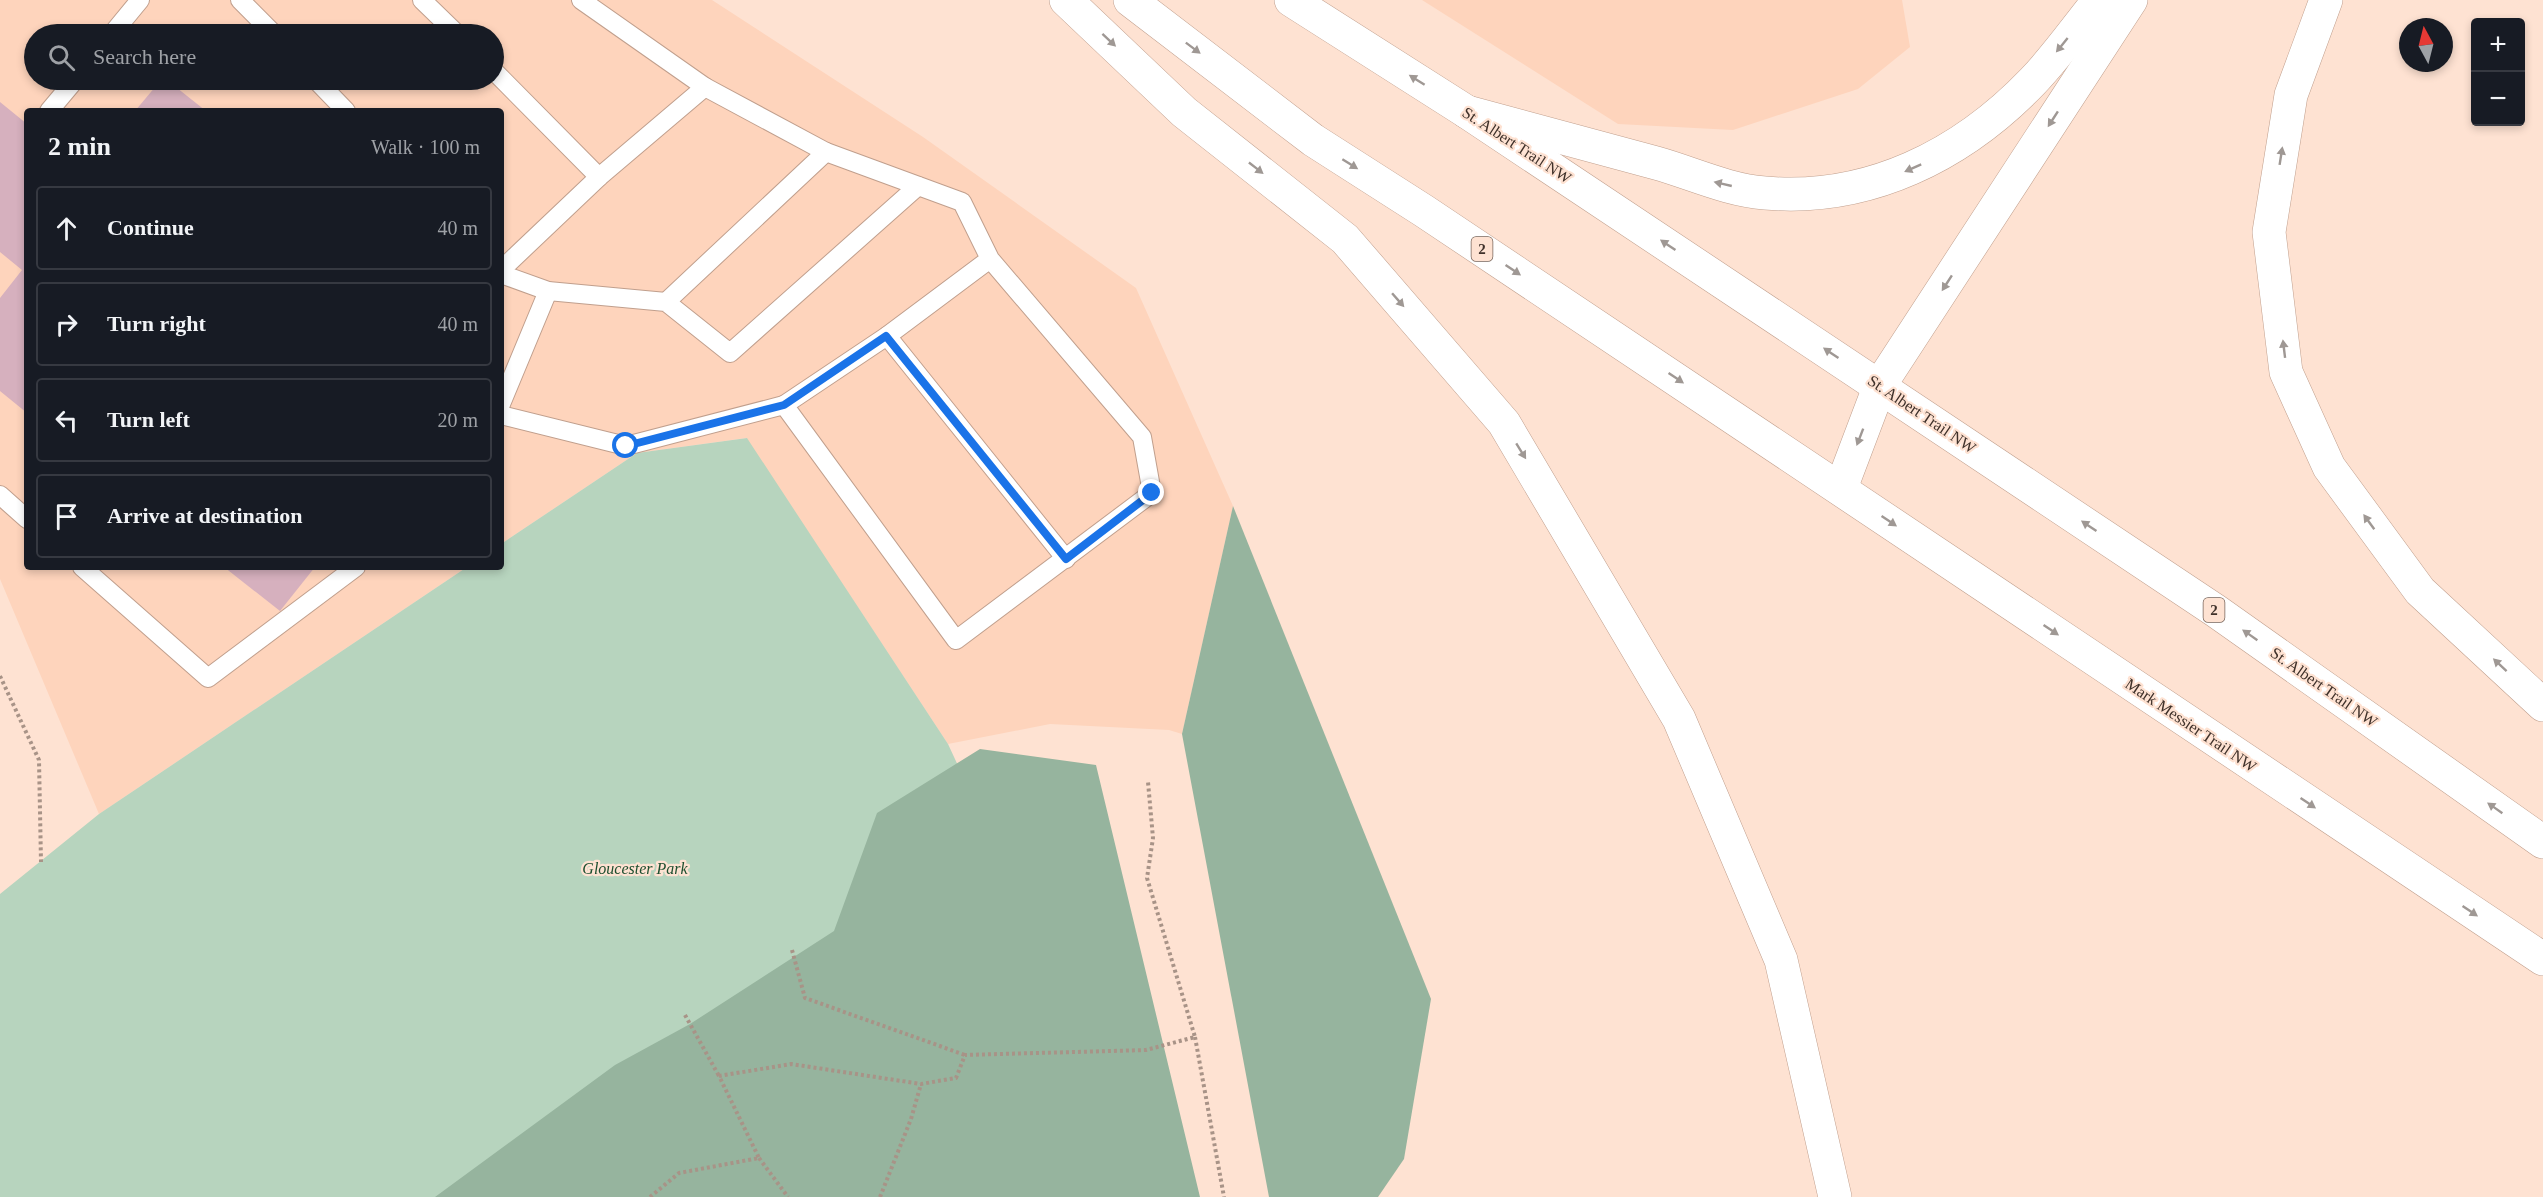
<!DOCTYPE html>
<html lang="en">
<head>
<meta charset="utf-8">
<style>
	body { margin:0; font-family:Georgia,serif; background:#20242c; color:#f1f3f6 }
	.controls { position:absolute; right:18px; top:18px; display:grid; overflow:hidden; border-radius:6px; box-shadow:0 3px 9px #0003 }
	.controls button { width:54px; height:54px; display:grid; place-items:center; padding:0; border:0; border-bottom:2px solid #363941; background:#171b24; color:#f1f3f6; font:30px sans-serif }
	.compass { position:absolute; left:2399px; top:18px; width:54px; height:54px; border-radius:50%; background:#171b24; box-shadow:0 3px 9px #0003; rotate:353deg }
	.stop { position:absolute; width:18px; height:18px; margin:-14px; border:4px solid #1a73e8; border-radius:50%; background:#fff }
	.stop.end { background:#1a73e8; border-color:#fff; box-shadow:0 2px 6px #0008 }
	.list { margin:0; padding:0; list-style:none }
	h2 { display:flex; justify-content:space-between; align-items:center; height:78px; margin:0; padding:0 24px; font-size:26px }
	h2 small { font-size:20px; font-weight:400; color:#9ea1a6 }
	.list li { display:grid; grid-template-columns:39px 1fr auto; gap:18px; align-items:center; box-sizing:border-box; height:84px; margin:0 12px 12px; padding:0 12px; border:2px solid #363941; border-radius:6px }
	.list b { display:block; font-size:22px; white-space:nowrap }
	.list em { font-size:20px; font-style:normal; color:#9ea1a6 }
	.icon { flex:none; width:33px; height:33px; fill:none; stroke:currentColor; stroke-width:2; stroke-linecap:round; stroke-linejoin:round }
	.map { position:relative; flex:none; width:2543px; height:1197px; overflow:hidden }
	.search { position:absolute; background:#171b24; box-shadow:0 3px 9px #0003; left:24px; top:24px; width:480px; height:66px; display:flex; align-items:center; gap:15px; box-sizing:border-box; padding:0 21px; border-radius:33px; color:#9ea1a6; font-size:22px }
	.panel { position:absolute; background:#171b24; box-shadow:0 3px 9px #0003; left:24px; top:108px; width:480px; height:462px; border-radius:6px }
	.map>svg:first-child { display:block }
	.built { fill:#fed4bc; fill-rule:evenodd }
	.green { fill:#b7d4be }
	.forest { fill:#96b49e }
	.building { fill:#d6b0be }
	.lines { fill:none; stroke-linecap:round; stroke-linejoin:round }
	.lane-casing { stroke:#c09f8d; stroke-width:20 }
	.primary-casing { stroke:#c09f8d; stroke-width:34 }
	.highway-casing { stroke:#c09f8d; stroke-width:34 }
	.path { stroke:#a89387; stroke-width:4; stroke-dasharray:3 3; stroke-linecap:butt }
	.lane { stroke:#fff; stroke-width:18 }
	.primary { stroke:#fff; stroke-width:33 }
	.highway { stroke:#fff; stroke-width:33 }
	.oneway { fill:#9f9894 }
	.route { stroke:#1a73e8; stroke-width:8 }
	.labels { text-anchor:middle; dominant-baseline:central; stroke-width:4.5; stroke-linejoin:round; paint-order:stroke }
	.shield { fill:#fee2d2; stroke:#78665c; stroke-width:1.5 }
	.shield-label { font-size:15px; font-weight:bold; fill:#3f312a }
	.street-label { font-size:16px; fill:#3f312a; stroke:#fee2d2 }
	.park-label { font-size:16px; font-style:italic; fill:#1d4e2f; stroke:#fee2d2 }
</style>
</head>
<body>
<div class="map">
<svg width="2543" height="1197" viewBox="0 0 2543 1197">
	<rect width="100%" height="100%" fill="#fee2d2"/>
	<!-- built -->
	<g class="built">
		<path d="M 0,0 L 712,0 L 923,137 L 1136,288 L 1233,506 L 1182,734 L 1169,730 L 1050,724 L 948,744 L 746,438 L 637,453 L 501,544 L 501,111 L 27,111 L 27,567 L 467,567 L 99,814 L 0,579 ZM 34,34 L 494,34 L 494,80 L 34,80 Z"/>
		<polygon points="1422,0 1902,0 1910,47 1858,89 1733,130 1618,124"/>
	</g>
	<!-- green -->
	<polygon class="green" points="747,438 948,744 1158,1197 0,1197 0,894 99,814 467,567 501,567 501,544 637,453"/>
	<!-- forest -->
	<g class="forest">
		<polygon points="1233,506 1431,999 1404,1159 1378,1197 1269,1197 1182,734"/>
		<polygon points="980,749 1096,765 1200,1197 435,1197 615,1065 690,1024 834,931 877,813"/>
	</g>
	<!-- building -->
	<g class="building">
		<polygon points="161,80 167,80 206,111 135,111"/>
		<polygon points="0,102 27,124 27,413 0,391 0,298 22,270 0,252"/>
		<polygon points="224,567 315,567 280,611"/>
	</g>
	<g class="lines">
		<!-- lane casing -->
		<g class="lane-casing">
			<g id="lane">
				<polyline points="240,0 274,34"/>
				<polyline points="422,0 457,34"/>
				<polyline points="112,34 140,0"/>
				<polyline points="494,71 599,177"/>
				<polyline points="316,80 346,111"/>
				<polyline points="705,87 826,152 962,202 990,259 1142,437 1152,493 956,640 784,405 887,336 990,259"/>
				<polyline points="49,111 75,80"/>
				<polyline points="501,270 599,177 705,87 581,0"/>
				<polyline points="501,274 548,291 666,302 730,353 918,186"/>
				<polyline points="666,302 826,152"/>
				<polyline points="887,336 1066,559"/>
				<polyline points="501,404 548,291"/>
				<polyline points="501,415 626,446 784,405"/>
				<polyline points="0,495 27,519"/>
				<polyline points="82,567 208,678 356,567"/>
			</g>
		</g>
		<!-- primary casing -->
		<g class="primary-casing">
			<g id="primary">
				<polyline points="1130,0 1313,140 1424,211 2543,959"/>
				<polyline points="1291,0 1467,112 2216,611 2543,842"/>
			</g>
		</g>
		<!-- highway casing -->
		<g class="highway-casing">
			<g id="highway">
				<polyline points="1066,0 1184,112 1345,239 1504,423 1679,719 1781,960 1835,1197"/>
				<polyline points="2326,0 2291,95 2269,232 2286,372 2329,467 2420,591 2543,705"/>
				<path d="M 1467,112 C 1530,129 1593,146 1656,163 C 1692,173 1727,190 1765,193 C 1869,202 1962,155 2033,81 C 2057,56 2077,27 2099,0"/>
				<polyline points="1841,488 1880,385 2131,0"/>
			</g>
		</g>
		<!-- path -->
		<g class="path">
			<polyline points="0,676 39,760 41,862"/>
			<polyline points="792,950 805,998 965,1055"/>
			<polyline points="685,1015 719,1076"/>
			<polyline points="1195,1037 1224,1197"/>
			<polyline points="759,1158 788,1197"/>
			<polyline points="650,1197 679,1173 759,1158 719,1076 791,1064 921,1084 956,1078 965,1055 1146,1050 1195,1037 1147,878 1153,838 1148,782"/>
			<polyline points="880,1197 911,1119 921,1084"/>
		</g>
		<!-- lane -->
		<use href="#lane" class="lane"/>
		<!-- primary -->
		<use href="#primary" class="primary"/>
		<!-- highway -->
		<use href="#highway" class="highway"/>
	</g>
	<!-- one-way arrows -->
	<defs><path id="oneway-solid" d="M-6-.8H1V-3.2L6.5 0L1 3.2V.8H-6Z" transform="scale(1.5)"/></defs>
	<g class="oneway">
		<use href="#oneway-solid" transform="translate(1109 40) rotate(43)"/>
		<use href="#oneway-solid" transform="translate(2062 45) rotate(129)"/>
		<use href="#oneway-solid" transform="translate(1193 48) rotate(37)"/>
		<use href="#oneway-solid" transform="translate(1417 80) rotate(-148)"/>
		<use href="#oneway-solid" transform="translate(2053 119) rotate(123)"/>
		<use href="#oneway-solid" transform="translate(2281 156) rotate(-81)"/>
		<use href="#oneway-solid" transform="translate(1350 164) rotate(32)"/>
		<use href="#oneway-solid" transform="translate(1256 168) rotate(38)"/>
		<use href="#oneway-solid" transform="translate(1913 168) rotate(156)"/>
		<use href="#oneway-solid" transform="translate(1723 184) rotate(-167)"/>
		<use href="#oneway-solid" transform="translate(1668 245) rotate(-146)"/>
		<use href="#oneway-solid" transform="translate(1513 270) rotate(34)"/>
		<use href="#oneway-solid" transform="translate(1947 283) rotate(123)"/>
		<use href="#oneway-solid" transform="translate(1398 300) rotate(49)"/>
		<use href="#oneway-solid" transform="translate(2284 349) rotate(-97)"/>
		<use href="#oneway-solid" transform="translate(1831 353) rotate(-146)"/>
		<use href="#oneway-solid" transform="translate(1676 378) rotate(34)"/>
		<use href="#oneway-solid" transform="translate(1860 437) rotate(111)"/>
		<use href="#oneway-solid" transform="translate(1521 451) rotate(58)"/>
		<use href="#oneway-solid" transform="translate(1889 521) rotate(34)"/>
		<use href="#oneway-solid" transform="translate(2369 522) rotate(-126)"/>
		<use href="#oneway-solid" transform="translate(2089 526) rotate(-146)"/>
		<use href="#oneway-solid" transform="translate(2051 630) rotate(34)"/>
		<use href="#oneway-solid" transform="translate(2250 635) rotate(-145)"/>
		<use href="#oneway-solid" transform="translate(2500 665) rotate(-137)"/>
		<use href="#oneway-solid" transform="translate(2308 803) rotate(34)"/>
		<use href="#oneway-solid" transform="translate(2495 808) rotate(-145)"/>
		<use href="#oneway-solid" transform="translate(2470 911) rotate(34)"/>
	</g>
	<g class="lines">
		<!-- route -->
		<polyline class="route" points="626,446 784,405 886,336 1066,559 1152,493"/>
	</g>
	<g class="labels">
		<!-- shield labels -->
		<g class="shield">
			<rect x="1471.5" y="237" width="21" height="24" rx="4.5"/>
			<rect x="2203.5" y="598" width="21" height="24" rx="4.5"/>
		</g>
		<g class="shield-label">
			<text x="1482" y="249">2</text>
			<text x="2214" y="610">2</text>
		</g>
		<!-- street labels -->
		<g class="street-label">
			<text transform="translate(1517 145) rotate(33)">St. Albert Trail NW</text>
			<text transform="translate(1922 414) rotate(34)">St. Albert Trail NW</text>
			<text transform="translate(2324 687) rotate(35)">St. Albert Trail NW</text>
			<text transform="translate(2191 725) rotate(34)">Mark Messier Trail NW</text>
		</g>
		<!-- park labels -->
		<g class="park-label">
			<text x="635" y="868">Gloucester Park</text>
		</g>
	</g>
</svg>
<div class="controls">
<button>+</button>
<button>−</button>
</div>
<svg class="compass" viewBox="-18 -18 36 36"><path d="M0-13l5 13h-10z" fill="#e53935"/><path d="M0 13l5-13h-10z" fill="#9ea1a6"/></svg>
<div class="stop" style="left:626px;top:446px"></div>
<div class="stop end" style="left:1152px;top:493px"></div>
<div class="search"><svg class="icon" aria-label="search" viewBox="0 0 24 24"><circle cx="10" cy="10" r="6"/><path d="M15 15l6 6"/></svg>Search here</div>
<section class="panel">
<h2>2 min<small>Walk · 100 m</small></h2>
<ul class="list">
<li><svg class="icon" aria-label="ahead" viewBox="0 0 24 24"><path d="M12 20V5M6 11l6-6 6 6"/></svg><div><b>Continue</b></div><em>40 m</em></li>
<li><svg class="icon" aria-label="right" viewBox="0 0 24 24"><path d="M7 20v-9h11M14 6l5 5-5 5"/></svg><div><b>Turn right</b></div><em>40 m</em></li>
<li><svg class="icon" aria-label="left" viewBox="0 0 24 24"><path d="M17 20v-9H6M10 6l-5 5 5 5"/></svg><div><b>Turn left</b></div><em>20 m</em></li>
<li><svg class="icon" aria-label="arrive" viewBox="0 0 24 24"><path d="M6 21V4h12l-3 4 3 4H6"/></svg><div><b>Arrive at destination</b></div></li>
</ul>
</section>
</div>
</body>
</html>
